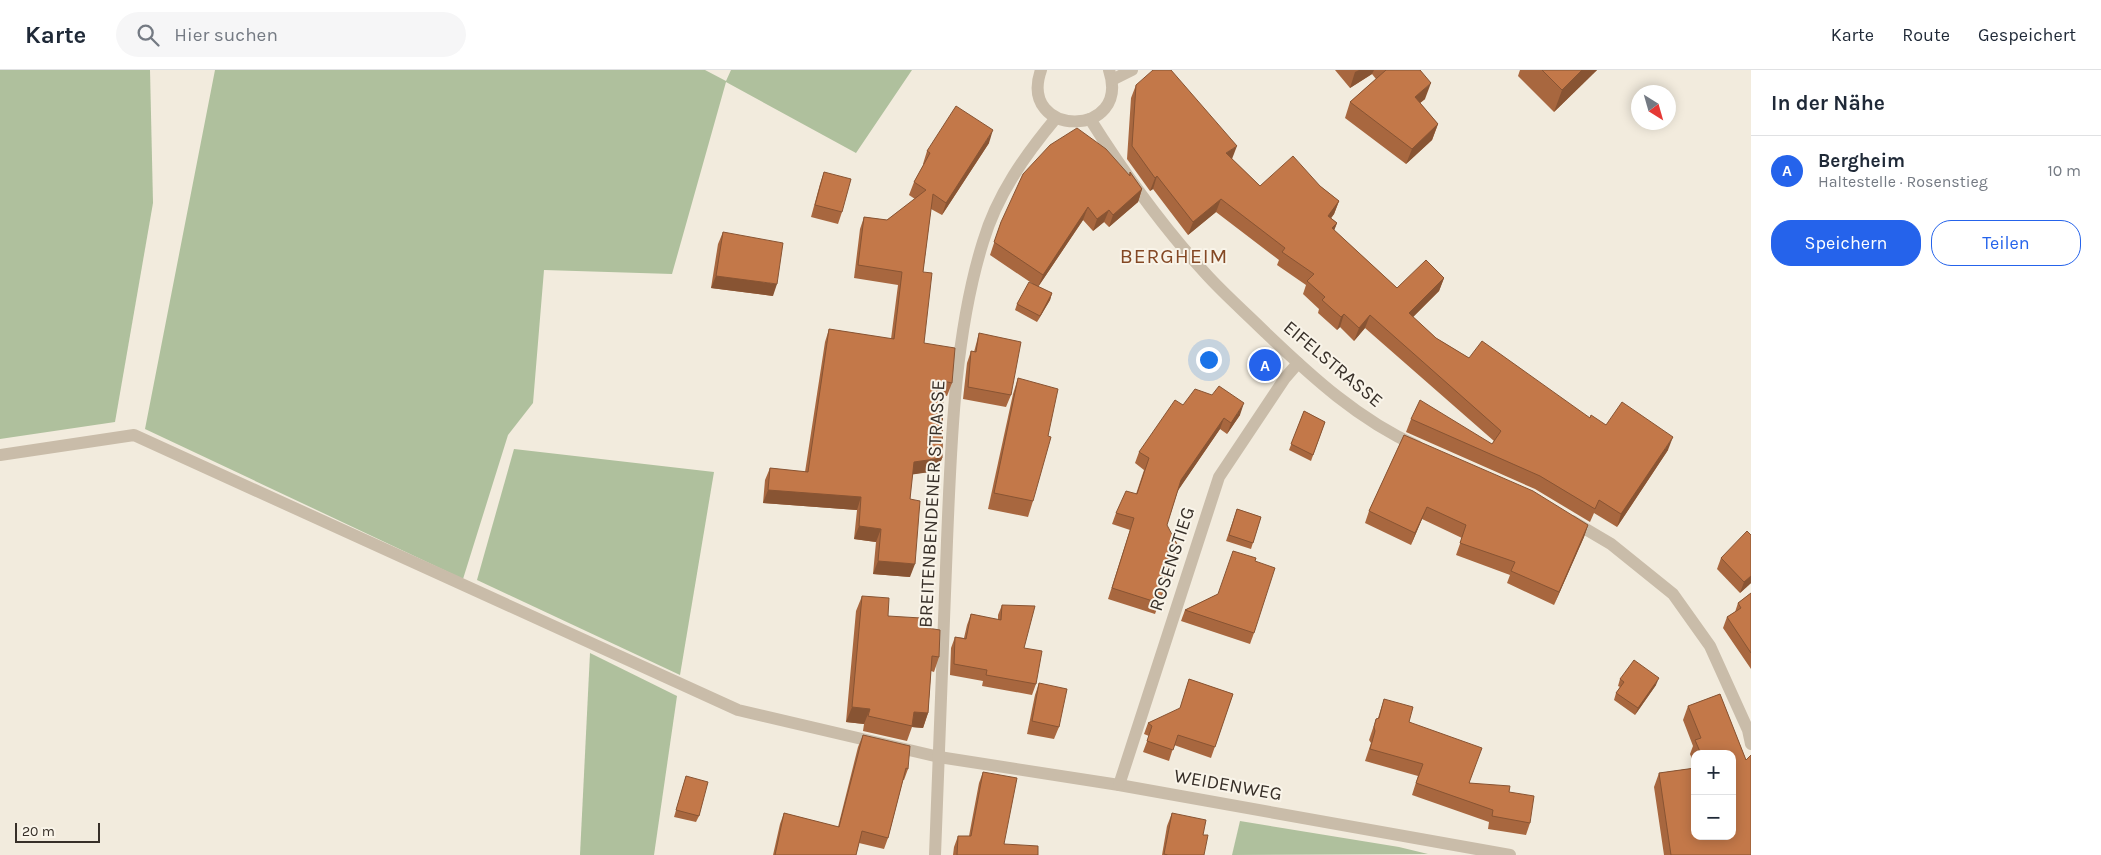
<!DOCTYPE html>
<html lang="de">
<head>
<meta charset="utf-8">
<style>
	body { margin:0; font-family:Karla,sans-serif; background:#f6f6f7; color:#1f2937 }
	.controls { position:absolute; right:15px; bottom:15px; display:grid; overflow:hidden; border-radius:10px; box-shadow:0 2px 12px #0003 }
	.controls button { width:45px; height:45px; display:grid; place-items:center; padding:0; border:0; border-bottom:1px solid #e0e1e3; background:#fff; color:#1f2937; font:25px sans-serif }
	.compass { position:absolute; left:1631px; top:15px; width:45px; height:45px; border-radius:50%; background:#fff; box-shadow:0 2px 12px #0003; rotate:143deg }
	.scale { position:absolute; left:15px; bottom:12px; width:85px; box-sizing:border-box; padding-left:5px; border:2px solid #372f28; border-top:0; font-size:14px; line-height:18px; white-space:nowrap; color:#372f28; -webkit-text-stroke:4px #f9f4e9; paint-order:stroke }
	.you { position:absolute; left:1208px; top:289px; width:18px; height:18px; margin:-12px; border:4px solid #fff; border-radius:50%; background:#1a73e8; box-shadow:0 0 0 8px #1a73e833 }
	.badge { display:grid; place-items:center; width:32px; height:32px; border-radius:50%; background:#2563eb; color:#fff; font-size:16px; font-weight:700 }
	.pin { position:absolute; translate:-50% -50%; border:2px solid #fff; box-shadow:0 1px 5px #0006 }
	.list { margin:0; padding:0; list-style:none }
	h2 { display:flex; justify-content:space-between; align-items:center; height:65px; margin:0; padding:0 20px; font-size:21px }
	h2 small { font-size:16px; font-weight:400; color:#747a83 }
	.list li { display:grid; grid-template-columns:32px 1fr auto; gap:15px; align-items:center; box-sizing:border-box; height:70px; padding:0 20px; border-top:1px solid #e0e1e3 }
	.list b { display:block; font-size:19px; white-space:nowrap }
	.list p { margin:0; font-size:16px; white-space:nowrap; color:#747a83 }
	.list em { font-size:16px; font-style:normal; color:#747a83 }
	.actions { display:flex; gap:10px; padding:15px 20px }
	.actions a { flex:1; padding:11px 0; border:1px solid #2563eb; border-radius:20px; text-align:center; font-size:18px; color:#2563eb }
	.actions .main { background:#2563eb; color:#fff }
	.icon { flex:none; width:28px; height:28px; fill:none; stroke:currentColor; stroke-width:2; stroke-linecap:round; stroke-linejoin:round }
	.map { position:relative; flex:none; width:1751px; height:785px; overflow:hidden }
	header { display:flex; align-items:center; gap:30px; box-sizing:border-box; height:70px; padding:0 25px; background:#fff; border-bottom:1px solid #e0e1e3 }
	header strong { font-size:24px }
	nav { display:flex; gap:28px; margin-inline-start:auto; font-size:18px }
	.search { width:350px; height:45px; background:#f6f6f7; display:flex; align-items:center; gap:12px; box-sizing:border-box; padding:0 18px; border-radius:28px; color:#747a83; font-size:19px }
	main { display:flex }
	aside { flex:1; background:#fff }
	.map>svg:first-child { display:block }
	.green { fill:#afc09d }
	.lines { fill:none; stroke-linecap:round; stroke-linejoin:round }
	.minor { stroke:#c9bca9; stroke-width:12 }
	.wall { fill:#a8673f }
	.shaded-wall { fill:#885433 }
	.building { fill:#c37849; stroke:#885433 }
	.labels { text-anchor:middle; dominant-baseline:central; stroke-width:4; stroke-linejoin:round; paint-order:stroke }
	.street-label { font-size:19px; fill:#372f28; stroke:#f9f4e9 }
	.quarter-label { font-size:21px; letter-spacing:1px; fill:#844824; stroke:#f9f4e9 }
</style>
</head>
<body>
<header>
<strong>Karte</strong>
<div class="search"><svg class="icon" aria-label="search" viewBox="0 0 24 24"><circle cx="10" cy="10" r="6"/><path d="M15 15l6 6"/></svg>Hier suchen</div>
<nav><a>Karte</a><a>Route</a><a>Gespeichert</a></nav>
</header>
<main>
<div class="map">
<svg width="1751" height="785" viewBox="0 0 1751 785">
	<rect width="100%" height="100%" fill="#f2ebdd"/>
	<!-- green -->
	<g class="green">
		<polygon points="0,0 150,0 153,133 115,352 0,369"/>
		<polygon points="215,0 705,0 726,11 731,0 912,0 856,83 726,12 672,204 544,200 533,333 508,365 463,509 145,359"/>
		<polygon points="514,379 714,402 680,605 477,510"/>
		<polygon points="590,583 677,626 654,785 580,785"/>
		<polygon points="1240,751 1399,777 1428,784 1232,785"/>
	</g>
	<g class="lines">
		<!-- minor -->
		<g class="minor">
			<path d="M 1041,0 C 1017,68 1132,69 1109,0"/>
			<polyline points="1112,10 1132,0"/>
			<path d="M 1090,49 C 1124,103 1163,157 1206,204 C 1225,225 1246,243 1266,263 C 1312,307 1359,350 1417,376"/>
			<polyline points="0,385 134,365 738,640 939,687 1119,715 1510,785"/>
			<polyline points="1572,451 1611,474 1673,524 1710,576 1748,660 1751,674"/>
			<polyline points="1119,715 1219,407 1285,308 1298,293"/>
			<path d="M 935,785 C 939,680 943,576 947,471 C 951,375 954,265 983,172 C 997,125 1025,85 1056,48"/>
		</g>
	</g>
	<!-- wall -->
	<g class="wall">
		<polygon points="1335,0 1420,0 1425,29 1420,33 1438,54 1432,70 1406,94 1345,48 1350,32 1376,9 1372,4 1350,18"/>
		<polygon points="1520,0 1597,0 1554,42 1518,6"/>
		<polygon points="1136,15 1232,89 1260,116 1320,116 1339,131 1334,144 1331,148 1337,153 1334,160 1397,218 1444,208 1439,221 1413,247 1436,268 1469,288 1590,348 1606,355 1668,380 1617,457 1594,443 1590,452 1535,419 1406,362 1411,349 1492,374 1494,371 1365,258 1354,271 1340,257 1337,260 1318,243 1319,239 1303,224 1306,215 1277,195 1279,190 1216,142 1188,165 1153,119 1150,121 1127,89 1131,28"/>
		<polygon points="989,73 942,145 931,139 923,202 924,273 952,313 947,326 943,325 942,388 937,401 912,404 910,429 910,507 873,504 876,472 854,469 857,440 763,433 765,410 770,398 805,402 825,272 829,259 891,269 898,215 854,208 860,159 864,147 887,150 915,129 909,125 914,112 924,94 923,94 927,81"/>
		<polygon points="824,102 842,142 838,154 811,147 820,114"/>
		<polygon points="1130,102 1142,119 1138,132 1109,157 1104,152 1093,161 1083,150 1038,217 1052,223 1050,230 1037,252 1015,240 1017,234 1033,214 990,185 1001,152 1129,105"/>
		<polygon points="723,162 773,226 711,218 718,174"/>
		<polygon points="979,263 1011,325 1006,337 963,329 967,293 971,281 974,282"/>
		<polygon points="1018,308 1033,431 1028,447 988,439 1013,324"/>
		<polygon points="1183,335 1240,345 1227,364 1220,359 1178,420 1167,455 1159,533 1155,544 1108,529 1130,460 1112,454 1116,443 1136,424 1144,400 1135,393 1139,382"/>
		<polygon points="1304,341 1325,352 1311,391 1289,380"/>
		<polygon points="1404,365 1588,455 1584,467 1554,535 1507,513 1510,505 1456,485 1462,468 1422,449 1411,475 1365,453 1369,441"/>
		<polygon points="1237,439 1261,447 1251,479 1226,471"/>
		<polygon points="1751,465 1751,513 1740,523 1717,499 1721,488"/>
		<polygon points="1751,523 1751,599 1723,558 1727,547 1735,542 1738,533"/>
		<polygon points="1218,524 1254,563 1250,574 1181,551 1185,540"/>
		<polygon points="862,526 888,546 921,557 939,587 934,602 931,601 928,643 923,658 912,657 907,671 863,661 864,654 846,652 856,541"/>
		<polygon points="1002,535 1024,578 1036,614 1032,625 982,616 983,611 950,605 951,578 955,567 964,568 967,555 971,544 998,550 998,545"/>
		<polygon points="1189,609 1233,624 1211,688 1174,675 1169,691 1143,682 1149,666 1144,664 1148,653 1180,639"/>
		<polygon points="1620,609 1656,615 1635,645 1614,630 1616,623 1620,617 1618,616"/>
		<polygon points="1039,613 1059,657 1054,669 1027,664 1035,625"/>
		<polygon points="1720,624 1746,690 1751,685 1751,785 1664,785 1654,717 1659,703 1695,698 1695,766 1732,766 1732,684 1695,684 1695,696 1690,684 1693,676 1683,650 1688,636"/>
		<polygon points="1384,629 1409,652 1470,713 1509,722 1530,753 1526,765 1488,759 1489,752 1412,725 1418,706 1365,691 1371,673 1369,670 1376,649 1378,648"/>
		<polygon points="863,665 908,699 904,710 903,710 888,768 884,779 859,773 856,785 773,785 780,754 784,743 838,757 858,677"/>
		<polygon points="983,702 1004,774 1038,785 953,785 954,777 958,766 969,766 979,713"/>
		<polygon points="686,706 699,746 696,752 674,747"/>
		<polygon points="1172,743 1204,785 1162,785 1167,756"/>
	</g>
	<!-- shaded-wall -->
	<g class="shaded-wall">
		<polygon points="1359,0 1374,0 1372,4 1350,18 1355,2"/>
		<polygon points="1582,0 1597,0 1554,42 1562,20"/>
		<polygon points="1431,13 1425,29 1409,42 1415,27"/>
		<polygon points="1438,54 1432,70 1406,94 1412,79"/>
		<polygon points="993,60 989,73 942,145 946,133"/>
		<polygon points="1237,76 1232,89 1221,96 1226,83"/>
		<polygon points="1157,106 1153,119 1150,121 1155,108"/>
		<polygon points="1142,119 1138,132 1109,157 1113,145"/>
		<polygon points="1221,129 1216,142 1188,165 1193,152"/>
		<polygon points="1339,131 1334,144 1323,159 1328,146"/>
		<polygon points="1088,137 1083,150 1038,217 1043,205"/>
		<polygon points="1109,140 1104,152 1093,161 1097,149"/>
		<polygon points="1337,153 1332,166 1332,158"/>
		<polygon points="716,206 777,214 773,226 711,218"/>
		<polygon points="1444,208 1439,221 1404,256 1409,243"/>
		<polygon points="1052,223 1050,230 1037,252 1040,246"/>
		<polygon points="1344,244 1340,257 1337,260 1341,247"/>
		<polygon points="1370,245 1365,258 1354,271 1359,258"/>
		<polygon points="1244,333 1240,345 1227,364 1231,353"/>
		<polygon points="1224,348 1220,359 1177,422 1181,410"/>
		<polygon points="1673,367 1668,380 1617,457 1621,444"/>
		<polygon points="942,388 937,401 909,405 914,392"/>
		<polygon points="768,420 861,427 857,440 763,433"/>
		<polygon points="1427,437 1422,449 1411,475 1415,463"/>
		<polygon points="1588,455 1584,467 1554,535 1559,522"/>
		<polygon points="859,456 881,459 876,472 854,469"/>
		<polygon points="878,491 915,494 910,507 873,504"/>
		<polygon points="1751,506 1751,513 1740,523 1744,512"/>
		<polygon points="1659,608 1656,615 1635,645 1638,638"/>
		<polygon points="852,637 870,639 864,654 846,652"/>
		<polygon points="914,642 928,643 923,658 912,657"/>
	</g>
	<!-- building -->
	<g class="building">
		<polygon points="1153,0 1171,0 1237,76 1226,83 1260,116 1293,86 1320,116 1339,131 1328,146 1337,153 1332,158 1397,218 1426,190 1444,208 1409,243 1436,268 1469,288 1482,271 1590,348 1591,345 1606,355 1622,332 1673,367 1621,444 1599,430 1595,439 1540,406 1411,349 1420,330 1492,374 1501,361 1370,245 1359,258 1344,244 1341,247 1322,230 1325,227 1307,211 1314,204 1282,182 1285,178 1221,129 1193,152 1157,106 1155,108 1132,76 1136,15"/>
		<polygon points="1386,0 1420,0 1431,13 1415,27 1438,54 1412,79 1350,32"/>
		<polygon points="1542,0 1582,0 1562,20"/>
		<polygon points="956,36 993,60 946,133 933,124 923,202 932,203 924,273 955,278 952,313 943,311 942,388 914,392 910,429 920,431 915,494 878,491 881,459 859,456 861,427 768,420 770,398 808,402 829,259 894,269 902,202 858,195 864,147 887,150 926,120 914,112 930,83 927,81"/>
		<polygon points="1077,58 1106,79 1130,106 1130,102 1142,119 1113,145 1109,140 1097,149 1088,137 1043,205 994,172 1001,152 1023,104 1050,75"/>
		<polygon points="824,102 851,109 842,142 815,135"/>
		<polygon points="723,162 783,173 777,214 716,206"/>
		<polygon points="1029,212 1052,223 1040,246 1017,234"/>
		<polygon points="979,263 1021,272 1011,325 968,317 971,281 976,282"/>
		<polygon points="1018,308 1058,319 1048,366 1051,367 1033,431 994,423"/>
		<polygon points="1219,316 1244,333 1231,353 1224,348 1181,410 1167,455 1178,476 1159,533 1112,518 1134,448 1116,443 1126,421 1137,424 1149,388 1139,382 1175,330 1183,335 1195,319 1212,325"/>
		<polygon points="1304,341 1325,352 1313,385 1291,374"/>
		<polygon points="1404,365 1533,421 1588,455 1559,522 1511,501 1515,492 1460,473 1466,455 1427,437 1415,463 1369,441"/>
		<polygon points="1237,439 1261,447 1253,473 1229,465"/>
		<polygon points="1747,461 1751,465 1751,506 1744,512 1721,488"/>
		<polygon points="1233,481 1256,488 1255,491 1275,498 1254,563 1185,540 1218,524"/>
		<polygon points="1751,523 1751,583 1727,547 1741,538 1738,533"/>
		<polygon points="862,526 889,528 888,546 921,548 921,557 940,560 939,587 932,586 928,643 914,642 912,656 868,646 870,639 852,637"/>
		<polygon points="1002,535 1035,536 1024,578 1042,581 1036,614 986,605 987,600 954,594 955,567 966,569 971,544 1001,550"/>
		<polygon points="1634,590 1659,608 1638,638 1616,623 1624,612 1620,609"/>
		<polygon points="1189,609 1233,624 1215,677 1178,665 1173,680 1147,671 1152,656 1148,653 1180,638"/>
		<polygon points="1039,613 1067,619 1059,657 1032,651"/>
		<polygon points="1720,624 1746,690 1751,685 1751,785 1671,785 1659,703 1695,698 1695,766 1732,766 1732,684 1701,684 1695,670 1701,668 1688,636"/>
		<polygon points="1384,629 1413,637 1409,652 1482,678 1469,713 1510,716 1509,722 1534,726 1530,753 1492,746 1493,740 1416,713 1423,694 1370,679 1375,661 1374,657 1376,649 1379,648"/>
		<polygon points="863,665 910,676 908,699 906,698 888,768 862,761 856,785 775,785 784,743 839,757"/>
		<polygon points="983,702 1017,708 1004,774 1038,776 1038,785 957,785 958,766 971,766"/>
		<polygon points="686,706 708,712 699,746 676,740"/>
		<polygon points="1172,743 1206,750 1203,765 1208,765 1204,785 1168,785 1164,784"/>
	</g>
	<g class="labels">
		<!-- street labels -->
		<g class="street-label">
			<text transform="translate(1333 294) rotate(40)">EIFELSTRASSE</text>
			<text transform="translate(932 434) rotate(-87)">BREITENBENDENER STRASSE</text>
			<text transform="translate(1172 489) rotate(-72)">ROSENSTIEG</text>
			<text transform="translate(1228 715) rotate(10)">WEIDENWEG</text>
		</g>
		<!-- quarter labels -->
		<g class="quarter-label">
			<text x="1174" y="186">BERGHEIM</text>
		</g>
	</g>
</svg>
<div class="controls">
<button>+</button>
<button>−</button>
</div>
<svg class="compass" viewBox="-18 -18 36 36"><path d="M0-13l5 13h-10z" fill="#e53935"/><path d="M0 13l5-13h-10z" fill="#747a83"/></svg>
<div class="scale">20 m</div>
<div class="you"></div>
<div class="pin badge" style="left:1265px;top:295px">A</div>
</div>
<aside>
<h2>In der Nähe<small></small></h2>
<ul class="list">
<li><span class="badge">A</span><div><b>Bergheim</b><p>Haltestelle · Rosenstieg</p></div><em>10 m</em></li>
</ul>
<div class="actions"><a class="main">Speichern</a><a>Teilen</a></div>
</aside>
</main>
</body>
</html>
